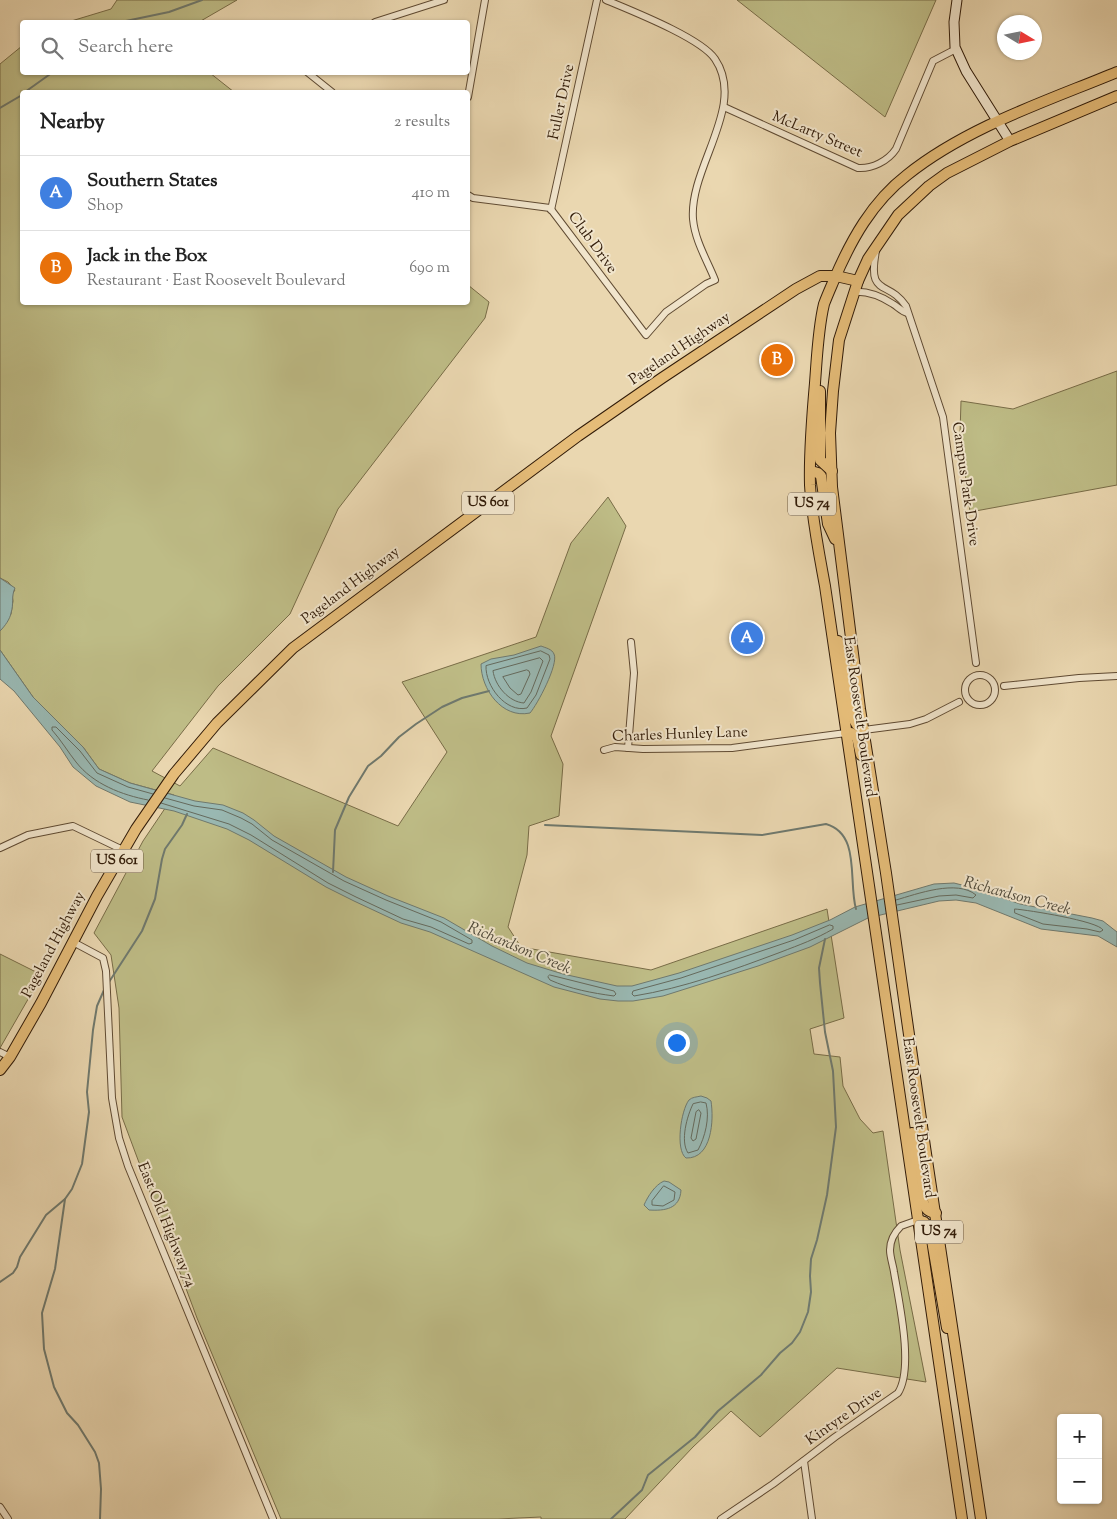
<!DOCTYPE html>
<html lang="en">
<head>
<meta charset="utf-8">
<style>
	body { margin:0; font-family:"Sorts Mill Goudy",serif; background:#f2f2f2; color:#222 }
	.controls { position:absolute; right:15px; bottom:15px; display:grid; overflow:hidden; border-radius:5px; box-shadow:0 1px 4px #0004 }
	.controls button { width:45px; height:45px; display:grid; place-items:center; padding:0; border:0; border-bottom:1px solid #e0e0e0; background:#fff; color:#222; font:25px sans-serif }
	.compass { position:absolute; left:997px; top:15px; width:45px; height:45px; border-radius:50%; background:#fff; box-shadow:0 1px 4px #0004; rotate:100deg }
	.you { position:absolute; left:676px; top:1042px; width:18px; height:18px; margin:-12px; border:4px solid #fff; border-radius:50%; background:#1a73e8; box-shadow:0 0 0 8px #1a73e833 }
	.badge { display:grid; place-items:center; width:32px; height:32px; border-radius:50%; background:#d93025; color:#fff; font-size:16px; font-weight:700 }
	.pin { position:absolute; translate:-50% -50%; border:2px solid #fff; box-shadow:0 1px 5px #0006 }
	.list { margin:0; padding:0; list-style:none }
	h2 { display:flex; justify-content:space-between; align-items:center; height:65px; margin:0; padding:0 20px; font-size:21px }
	h2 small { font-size:16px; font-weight:400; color:#767676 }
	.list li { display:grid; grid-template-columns:32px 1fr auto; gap:15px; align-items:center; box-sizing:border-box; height:75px; padding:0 20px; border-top:1px solid #e0e0e0 }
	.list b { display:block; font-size:19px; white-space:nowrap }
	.list p { margin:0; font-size:16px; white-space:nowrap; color:#767676 }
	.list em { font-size:16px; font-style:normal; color:#767676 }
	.icon { flex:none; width:28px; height:28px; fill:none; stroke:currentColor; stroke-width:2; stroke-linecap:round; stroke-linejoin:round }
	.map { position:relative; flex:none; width:1117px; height:1519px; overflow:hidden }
	.search { position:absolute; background:#fff; box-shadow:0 1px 4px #0004; left:20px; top:20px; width:450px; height:55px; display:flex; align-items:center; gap:12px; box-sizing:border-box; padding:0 18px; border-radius:5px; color:#767676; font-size:19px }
	.panel { position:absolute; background:#fff; box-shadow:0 1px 4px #0004; left:20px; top:90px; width:450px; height:215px; border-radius:5px }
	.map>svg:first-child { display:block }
	.green { fill:#bebc86; stroke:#786c47 }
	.water { fill:#99b8b2; stroke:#6f796e }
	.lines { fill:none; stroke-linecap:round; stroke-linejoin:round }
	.shore { stroke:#656a5d; stroke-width:1 }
	.stream { stroke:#6f796e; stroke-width:2 }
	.minor-casing { stroke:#5f4a32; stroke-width:8 }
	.secondary-casing { stroke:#311b08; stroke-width:11 }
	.trunk-casing { stroke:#311b08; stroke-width:12 }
	.minor { stroke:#f1e5cc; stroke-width:6 }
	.secondary { stroke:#f1e5cc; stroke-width:9 }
	.trunk { stroke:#e5bc78; stroke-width:10 }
	.labels { text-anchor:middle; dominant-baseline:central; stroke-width:4; stroke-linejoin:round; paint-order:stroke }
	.shield { fill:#f1e5cc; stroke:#6b5843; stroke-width:1 }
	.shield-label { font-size:14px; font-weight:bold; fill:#311b08 }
	.street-label { font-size:15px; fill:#311b08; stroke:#f1e5cc }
	.water-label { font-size:16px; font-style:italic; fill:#504a3b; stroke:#f1e5cc }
</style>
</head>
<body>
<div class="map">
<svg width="1117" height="1519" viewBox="0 0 1117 1519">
	<rect width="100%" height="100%" fill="#ead7b0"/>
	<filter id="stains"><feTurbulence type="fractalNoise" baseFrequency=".004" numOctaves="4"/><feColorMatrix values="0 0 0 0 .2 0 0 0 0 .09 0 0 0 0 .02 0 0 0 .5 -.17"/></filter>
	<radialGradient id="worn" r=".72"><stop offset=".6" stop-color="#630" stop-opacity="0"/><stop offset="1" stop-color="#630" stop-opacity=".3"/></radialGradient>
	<!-- green -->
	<g class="green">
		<polygon points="117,0 237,0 199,22 68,22 111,9"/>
		<polygon points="737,0 936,0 885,117"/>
		<polygon points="22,46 22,72 210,73 234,92 22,92 22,302 468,302 468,285 489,302 485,318 338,509 290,614 218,686 152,771 180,786 213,748 398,826 447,752 402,682 536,637 571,543 608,497 626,526 551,736 563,764 559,816 529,826 527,855 508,927 521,947 651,970 827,909 844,1018 810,1029 814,1054 840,1057 843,1086 860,1119 873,1133 883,1131 900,1250 926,1382 837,1368 760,1437 731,1411 693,1447 625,1519 541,1519 541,1517 498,1519 281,1519 197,1318 122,1117 119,1008 111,955 94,933 143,841 174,795 130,783 99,769 83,747 33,697 0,650 0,631 11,614 13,601 12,594 15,590 8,582 0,578 0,64"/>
		<polygon points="1117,371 1117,485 970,512 960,433 961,401 1013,409"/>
		<polygon points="0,954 42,975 0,1048"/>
	</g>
	<!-- water -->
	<g class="water">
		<path d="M 0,578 L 15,588 C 11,596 14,604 11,613 C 10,619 5,626 0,631 Z"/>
		<path d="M 541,646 C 546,648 552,649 554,654 C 559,664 537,705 530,713 C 502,719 481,689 481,664 L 491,659 L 514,655 Z"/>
		<polygon points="0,650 33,697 83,747 99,769 130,783 195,801 223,805 243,813 254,820 274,836 346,877 388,896 444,918 492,946 527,963 563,974 617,986 632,986 679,973 792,935 830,920 855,907 934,884 954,883 974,888 1020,904 1092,918 1103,921 1117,932 1117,947 1098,936 1041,929 976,903 956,900 939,901 868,918 810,947 758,966 663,996 633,1001 618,1001 600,999 554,987 430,932 401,923 354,901 326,887 249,840 227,829 174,811 130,802 96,786 73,767 60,747 14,691 0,679"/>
		<path d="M 701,1096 L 707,1098 L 711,1101 C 714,1120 712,1159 686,1158 C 675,1150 681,1110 689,1100 C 692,1097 697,1097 701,1096 Z"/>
		<path d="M 664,1181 L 669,1182 L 681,1190 C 680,1209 665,1211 649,1210 L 644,1205 C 648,1196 655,1185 664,1181 Z"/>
	</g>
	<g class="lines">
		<!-- shore -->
		<g class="shore">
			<path d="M 541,651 L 549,655 L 550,659 L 536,695 L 527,708 C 506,713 485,686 486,666 Z"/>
			<path d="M 540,658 L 543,661 L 531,692 L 524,703 C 509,702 495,686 493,671 Z"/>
			<polygon points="527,670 529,671 530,674 521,694 518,695 510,688 503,677"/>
			<path d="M 148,800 C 122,795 93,784 76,762 C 68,752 61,740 52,730 L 52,727 L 56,727 L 80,751 L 97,773 L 128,787 L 153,794"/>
			<polyline points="161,803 229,824 251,835 328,883 356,897 403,919 431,927 469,944 472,943 472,940 441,922 386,900 344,881 272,840 252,824 241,818 222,810 194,806 165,798"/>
			<path d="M 896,900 C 917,894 957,879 976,895 L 973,898 L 956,895 L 939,896 L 897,905"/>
			<path d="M 1015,909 C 1028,910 1098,921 1103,930 L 1100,932 L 1087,929 L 1043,924 L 1015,913 Z"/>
			<path d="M 830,925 L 833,926 L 833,929 C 816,939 799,945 781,952 C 733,970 684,988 634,996 L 632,994 L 633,991 L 681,978 L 794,940 Z"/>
			<path d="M 550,975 L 614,991 L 616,994 L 614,996 C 592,993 570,989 550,980 L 548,977 Z"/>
			<path d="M 701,1102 L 706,1103 C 710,1118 705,1137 698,1150 L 688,1153 C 680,1141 687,1116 693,1104 Z"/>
			<polygon points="699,1110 701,1113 696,1139 693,1141 691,1138 696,1112"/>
			<polygon points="664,1186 675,1192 674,1200 663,1206 652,1205 652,1201"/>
		</g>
		<!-- stream -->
		<g class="stream">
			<polyline points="121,22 169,12 202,0"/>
			<polyline points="25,92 53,72"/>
			<polyline points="0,108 22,95"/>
			<path d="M 545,825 L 762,835 L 826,824 C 861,834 848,881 856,909"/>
			<polyline points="333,872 335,830 349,797 368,766 381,756 399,737 416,724 442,707 462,698 489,691"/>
			<polyline points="109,982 142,931 155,899 162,859 165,849 182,825 187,814"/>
			<polyline points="65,1199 55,1269 42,1313 44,1349 54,1387 67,1413 78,1425 95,1452 99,1463 101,1489 100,1519"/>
			<polyline points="0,1282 13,1273 17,1267 20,1257 46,1215 65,1199 72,1189 82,1164 89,1112 87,1092 93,1030 97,1006 104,990"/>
			<polyline points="611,1519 642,1490 648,1475 695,1437 718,1411 761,1375 780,1353 792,1343 800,1332 808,1312 811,1292 810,1276 811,1259 817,1240 827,1195 836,1127 833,1071 825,1032 820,983 819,968 825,939"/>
		</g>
		<!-- minor casing -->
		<g class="minor-casing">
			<g id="minor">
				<polyline points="375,22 444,0"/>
				<polyline points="307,72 332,92"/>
				<polyline points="468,97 485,0"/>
				<path d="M 724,107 L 858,168 C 872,169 888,161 896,149 L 933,61 L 956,49"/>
				<path d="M 468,195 L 473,198 L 550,208 L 646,335 L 666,312 L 706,284 L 715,280 C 707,260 695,241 693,219 C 689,167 747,106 715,59 C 701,38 632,11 606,0"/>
				<polyline points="551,210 597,0"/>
				<path d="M 876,251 C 867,298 888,279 906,306 L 943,417 L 976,663"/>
				<path d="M 854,292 C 867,291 882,297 893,304 C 898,307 901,311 907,313"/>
				<circle cx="980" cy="690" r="15"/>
				<polyline points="1004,686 1079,678 1117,676"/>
				<polyline points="864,730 910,724 926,719 959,702"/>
				<polyline points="628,748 634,673 631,642"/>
				<polyline points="604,750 615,747 643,749 732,748 846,733"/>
				<polyline points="0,848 28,835 73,826 123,850"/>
				<polyline points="73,942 103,958 106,971 112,1098 119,1138 128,1166 273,1519"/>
				<polyline points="0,1052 10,1057"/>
				<polyline points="804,1461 812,1519"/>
				<polyline points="0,1507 8,1519"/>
				<path d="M 721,1519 L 773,1484 L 835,1437 L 898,1393 C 914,1368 899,1302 894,1272 C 893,1265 890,1257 890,1250 C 890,1241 895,1232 901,1226 L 918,1220"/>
			</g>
		</g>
		<!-- secondary casing -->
		<g class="secondary-casing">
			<polyline id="secondary" points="957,0 954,22 955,47 966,71 1010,141"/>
		</g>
		<!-- trunk casing -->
		<g class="trunk-casing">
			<g id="trunk">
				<polyline points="820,391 820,460 832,471"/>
				<polyline points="811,471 818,473 821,476 828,524 835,539"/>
				<polyline points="838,641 854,720 857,725 864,730"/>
				<polyline points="846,733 851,733 857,737 861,755"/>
				<polyline points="0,1070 10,1057 41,1003 97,896 136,829 174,774 217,723 293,648 578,436 662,378 796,289 820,276 836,276 858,281"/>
				<path d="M 912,1133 L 923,1202 C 926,1210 929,1212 936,1213"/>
				<polyline points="918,1220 924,1222 930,1229 947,1328"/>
				<path d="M 962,1519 L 825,586 C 819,553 812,519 810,485 C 809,451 812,417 815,383 C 817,357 818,329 824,304 C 827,296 831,287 834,280 C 851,240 872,202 907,175 C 967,127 1047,101 1117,72"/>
				<polyline points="981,1519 925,1147 886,873 860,709 832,487 830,433 833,391 839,340 858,281 868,259 898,215 929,186 947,173 1010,141 1117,96"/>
			</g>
		</g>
		<!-- minor -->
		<use href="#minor" class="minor"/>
		<!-- secondary -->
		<use href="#secondary" class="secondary"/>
		<!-- trunk -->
		<use href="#trunk" class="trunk"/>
	</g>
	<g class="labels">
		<!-- shield labels -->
		<g class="shield">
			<rect x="462" y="491.5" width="52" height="23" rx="4"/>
			<rect x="788" y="492.5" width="48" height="23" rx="4"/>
			<rect x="91" y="849.5" width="52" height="23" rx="4"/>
			<rect x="915" y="1220.5" width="48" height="23" rx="4"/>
		</g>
		<g class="shield-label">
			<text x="488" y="503">US 601</text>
			<text x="812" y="504">US 74</text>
			<text x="117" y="861">US 601</text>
			<text x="939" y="1232">US 74</text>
		</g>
		<!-- street labels -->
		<g class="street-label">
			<text transform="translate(562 102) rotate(-78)">Fuller Drive</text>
			<text transform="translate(817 135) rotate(23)">McLarty Street</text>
			<text transform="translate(592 243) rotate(54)">Club Drive</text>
			<text transform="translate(680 349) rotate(-34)">Pageland Highway</text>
			<text transform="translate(965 484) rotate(82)">Campus Park Drive</text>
			<text transform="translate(351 586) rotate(-37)">Pageland Highway</text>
			<text transform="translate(859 717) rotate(82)">East Roosevelt Boulevard</text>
			<text transform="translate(680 735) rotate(-2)">Charles Hunley Lane</text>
			<text transform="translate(54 945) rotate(-62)">Pageland Highway</text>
			<text transform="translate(918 1118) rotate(82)">East Roosevelt Boulevard</text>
			<text transform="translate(166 1225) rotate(68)">East Old Highway 74</text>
			<text transform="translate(844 1417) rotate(-35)">Kintyre Drive</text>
		</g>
		<!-- water labels -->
		<g class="water-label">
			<text transform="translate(1017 897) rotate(15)">Richardson Creek</text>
			<text transform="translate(519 949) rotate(23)">Richardson Creek</text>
		</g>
	</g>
	<rect width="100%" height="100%" filter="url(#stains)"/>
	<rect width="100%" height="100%" fill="url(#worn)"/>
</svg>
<div class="controls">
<button>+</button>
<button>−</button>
</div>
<svg class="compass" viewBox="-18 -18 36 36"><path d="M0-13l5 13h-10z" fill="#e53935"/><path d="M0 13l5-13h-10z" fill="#767676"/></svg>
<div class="you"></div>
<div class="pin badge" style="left:747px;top:638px;background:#3f7fe0">A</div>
<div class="pin badge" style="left:777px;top:360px;background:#e8710a">B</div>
<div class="search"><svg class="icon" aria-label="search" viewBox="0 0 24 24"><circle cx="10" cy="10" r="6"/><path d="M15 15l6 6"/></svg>Search here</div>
<section class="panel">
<h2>Nearby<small>2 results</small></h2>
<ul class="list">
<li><span class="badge" style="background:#3f7fe0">A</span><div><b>Southern States</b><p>Shop</p></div><em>410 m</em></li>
<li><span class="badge" style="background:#e8710a">B</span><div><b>Jack in the Box</b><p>Restaurant · East Roosevelt Boulevard</p></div><em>690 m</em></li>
</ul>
</section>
</div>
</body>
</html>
